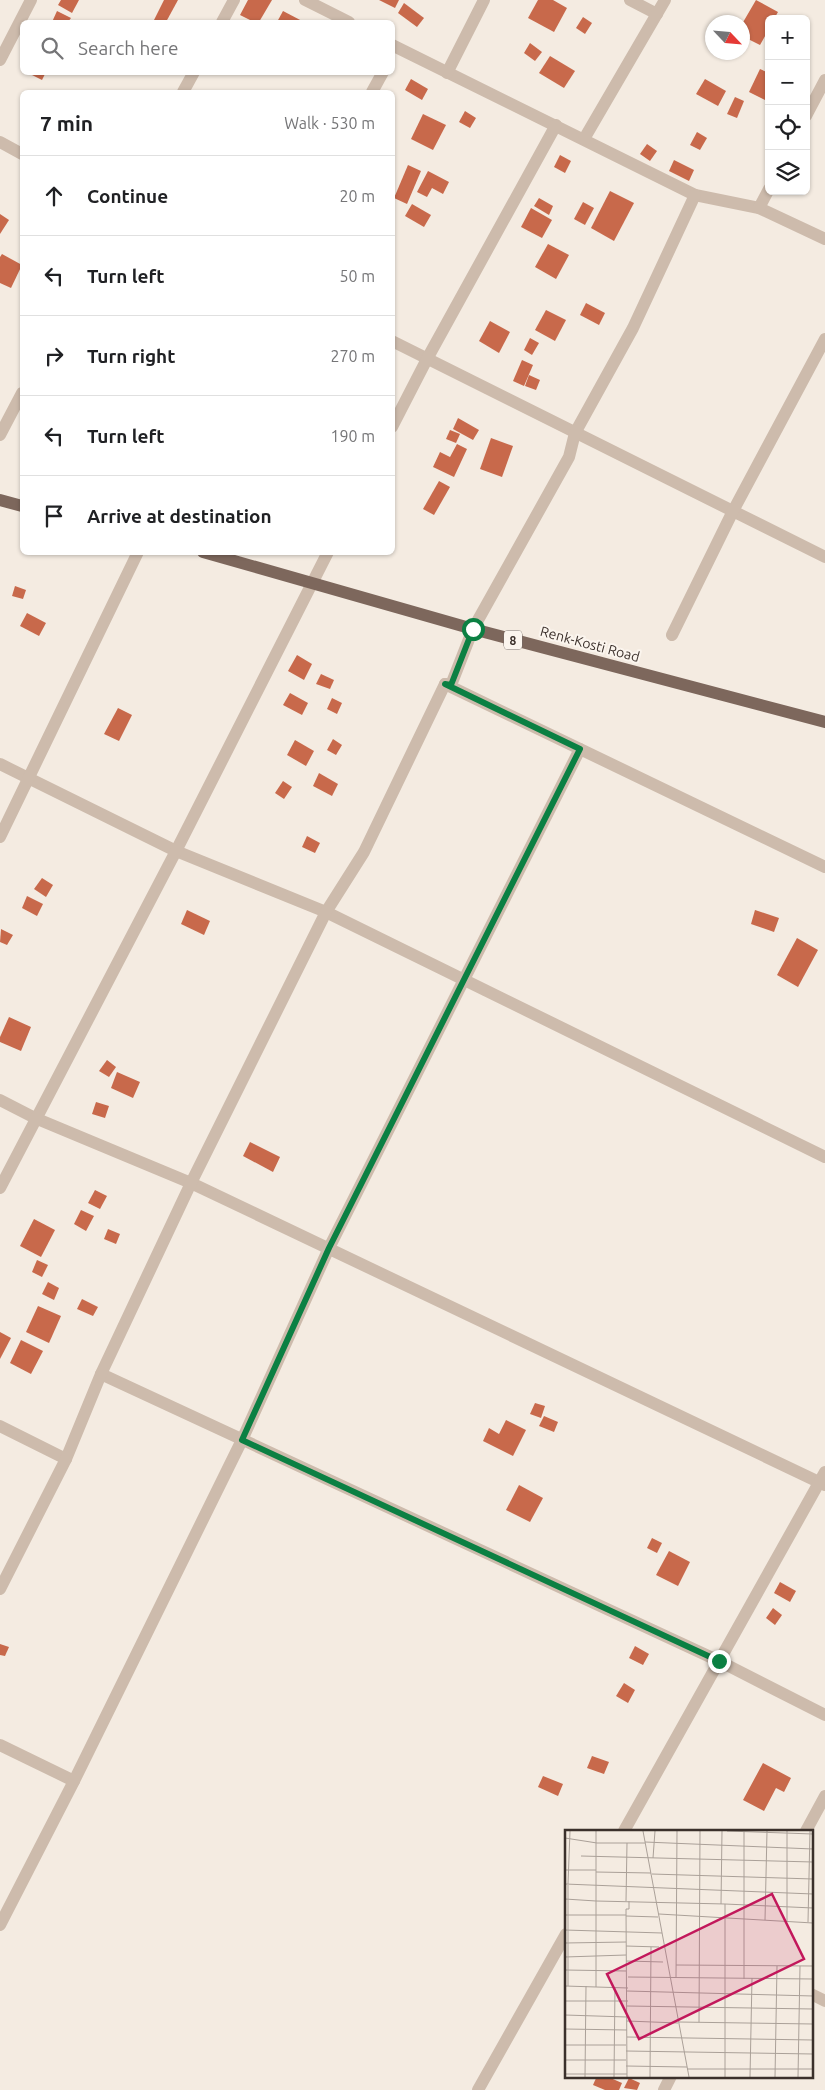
<!DOCTYPE html>
<html lang="en">
<head>
<meta charset="utf-8">
<style>
	body { margin:0; font-family:Ubuntu,sans-serif; background:#f6f6f6; color:#202124 }
	.controls { position:absolute; right:15px; top:15px; display:grid; overflow:hidden; border-radius:8px; box-shadow:0 1px 4px #0004 }
	.controls button { width:45px; height:45px; display:grid; place-items:center; padding:0; border:0; border-bottom:1px solid #e0e0e0; background:#fff; color:#202124; font:25px sans-serif }
	.compass { position:absolute; left:705px; top:15px; width:45px; height:45px; border-radius:50%; background:#fff; box-shadow:0 1px 4px #0004; rotate:116deg }
	.stop { position:absolute; width:15px; height:15px; margin:-11px; border:4px solid #0b8043; border-radius:50%; background:#fff }
	.stop.end { background:#0b8043; border-color:#fff; box-shadow:0 1px 5px #0008 }
	.list { margin:0; padding:0; list-style:none }
	h2 { display:flex; justify-content:space-between; align-items:center; height:65px; margin:0; padding:0 20px; font-size:21px }
	h2 small { font-size:16px; font-weight:400; color:#757577 }
	.list li { display:grid; grid-template-columns:32px 1fr auto; gap:15px; align-items:center; box-sizing:border-box; height:80px; padding:0 20px; border-top:1px solid #e0e0e0 }
	.list b { display:block; font-size:19px; white-space:nowrap }
	.list em { font-size:16px; font-style:normal; color:#757577 }
	.icon { flex:none; width:28px; height:28px; fill:none; stroke:currentColor; stroke-width:2; stroke-linecap:round; stroke-linejoin:round }
	.map { position:relative; flex:none; width:825px; height:2090px; overflow:hidden }
	.search { position:absolute; background:#fff; box-shadow:0 1px 4px #0004; left:20px; top:20px; width:375px; height:55px; display:flex; align-items:center; gap:12px; box-sizing:border-box; padding:0 18px; border-radius:8px; color:#757577; font-size:19px }
	.panel { position:absolute; background:#fff; box-shadow:0 1px 4px #0004; left:20px; top:90px; width:375px; height:465px; border-radius:8px }
	.map>svg:first-child { display:block }
	.building { fill:#c8694b }
	.lines { fill:none; stroke-linecap:round; stroke-linejoin:round }
	.minor { stroke:#cdbbac; stroke-width:12 }
	.primary { stroke:#7d675c; stroke-width:12 }
	.route { stroke:#0b8043; stroke-width:6 }
	.labels { text-anchor:middle; dominant-baseline:central; stroke-width:4; stroke-linejoin:round; paint-order:stroke }
	.shield { fill:#fbf5ee; stroke:#756b66; stroke-width:1 }
	.shield-label { font-size:12px; font-weight:bold; fill:#3b302b }
	.street-label { font-size:14px; fill:#3b302b; stroke:#fbf5ee }
	.inset-road { fill:none; stroke:#aaa098; stroke-width:1 }
	.view { fill:#c2185b; fill-opacity:0.15; stroke:#c2185b; stroke-width:2.5 }
	.inset-edge { fill:none; stroke:#3b302b; stroke-width:2.5 }
</style>
</head>
<body>
<div class="map">
<svg width="825" height="2090" viewBox="0 0 825 2090">
	<rect width="100%" height="100%" fill="#f4ebe1"/>
	<!-- building -->
	<g class="building">
		<polygon points="61,0 79,0 72,13 58,5"/>
		<polygon points="164,0 178,0 166,22 153,22"/>
		<polygon points="248,0 272,0 259,22 254,22 240,15"/>
		<polygon points="379,0 399,0 395,8"/>
		<polygon points="538,0 553,0 567,8 554,32 528,18"/>
		<polygon points="756,0 778,12 774,19 769,19 769,29 760,45 742,36 742,24"/>
		<polygon points="404,3 424,18 417,27 398,13"/>
		<polygon points="57,11 71,18 68,22 52,22"/>
		<polygon points="283,11 304,22 277,22"/>
		<polygon points="583,17 592,23 585,34 576,28"/>
		<polygon points="530,43 542,52 535,61 524,53"/>
		<polygon points="550,56 575,71 564,88 539,73"/>
		<polygon points="760,69 769,73 769,102 749,92"/>
		<polygon points="26,72 46,72 42,80"/>
		<polygon points="411,79 428,89 422,100 405,90"/>
		<polygon points="705,79 726,91 718,106 696,94"/>
		<polygon points="735,97 744,101 737,118 727,114"/>
		<polygon points="465,111 476,118 470,128 459,122"/>
		<polygon points="423,114 446,125 433,150 411,139"/>
		<polygon points="697,132 707,138 700,150 690,145"/>
		<polygon points="647,144 657,151 650,161 640,154"/>
		<polygon points="560,155 571,161 565,173 554,167"/>
		<polygon points="674,160 694,170 689,181 669,171"/>
		<polygon points="408,165 421,171 407,204 394,198"/>
		<polygon points="428,171 449,182 443,194 432,188 427,197 417,192"/>
		<polygon points="610,191 634,203 614,241 591,228"/>
		<polygon points="539,198 553,206 549,215 534,206"/>
		<polygon points="583,202 594,208 585,225 574,219"/>
		<polygon points="412,204 431,215 424,227 405,216"/>
		<polygon points="531,208 552,220 542,238 521,227"/>
		<polygon points="0,214 9,220 0,234"/>
		<polygon points="548,244 569,255 556,279 535,267"/>
		<polygon points="2,254 22,265 11,288 0,283 0,257"/>
		<polygon points="586,303 605,313 599,325 580,315"/>
		<polygon points="546,310 566,320 555,341 535,330"/>
		<polygon points="490,321 510,332 499,353 479,341"/>
		<polygon points="530,338 539,343 532,355 524,350"/>
		<polygon points="522,360 533,365 524,386 513,381"/>
		<polygon points="529,375 540,380 536,390 525,386"/>
		<polygon points="458,418 479,430 473,440 453,429"/>
		<polygon points="450,430 460,434 456,443 446,439"/>
		<polygon points="491,438 513,446 502,477 480,469"/>
		<polygon points="457,444 467,449 454,477 433,467 440,452 450,457"/>
		<polygon points="439,481 450,487 434,515 423,509"/>
		<polygon points="15,586 26,590 23,599 12,596"/>
		<polygon points="27,613 46,623 39,636 20,626"/>
		<polygon points="297,655 312,664 304,680 288,671"/>
		<polygon points="321,674 334,680 330,689 316,684"/>
		<polygon points="290,693 308,703 302,715 283,705"/>
		<polygon points="332,698 342,703 337,714 327,709"/>
		<polygon points="118,708 132,715 119,741 104,734"/>
		<polygon points="333,739 342,745 336,755 327,750"/>
		<polygon points="295,740 314,751 306,766 287,755"/>
		<polygon points="319,773 338,784 332,796 313,786"/>
		<polygon points="283,781 292,787 284,799 275,793"/>
		<polygon points="307,836 320,843 315,853 302,847"/>
		<polygon points="42,878 53,885 46,897 34,889"/>
		<polygon points="27,896 43,904 37,916 22,908"/>
		<polygon points="187,910 210,921 204,935 181,924"/>
		<polygon points="755,910 779,918 774,932 751,924"/>
		<polygon points="1,929 13,935 7,945 0,942"/>
		<polygon points="797,938 818,950 798,987 777,975"/>
		<polygon points="9,1017 31,1027 21,1051 0,1042 0,1037"/>
		<polygon points="107,1060 116,1067 109,1077 99,1071"/>
		<polygon points="117,1072 140,1082 133,1098 111,1088"/>
		<polygon points="96,1102 109,1106 105,1118 92,1114"/>
		<polygon points="250,1142 280,1157 273,1172 243,1156"/>
		<polygon points="95,1190 107,1196 100,1209 88,1203"/>
		<polygon points="81,1210 94,1216 86,1231 74,1224"/>
		<polygon points="34,1219 55,1230 41,1257 20,1246"/>
		<polygon points="108,1229 120,1234 116,1244 104,1239"/>
		<polygon points="37,1260 48,1265 42,1277 32,1272"/>
		<polygon points="48,1282 59,1288 54,1300 42,1294"/>
		<polygon points="82,1299 98,1307 93,1316 77,1309"/>
		<polygon points="38,1306 61,1316 49,1343 26,1332"/>
		<polygon points="0,1332 11,1338 0,1359"/>
		<polygon points="21,1340 43,1351 31,1374 10,1363"/>
		<polygon points="535,1403 545,1406 541,1418 530,1414"/>
		<polygon points="544,1416 558,1422 554,1432 539,1426"/>
		<polygon points="506,1420 526,1430 513,1456 483,1441 489,1428 499,1434"/>
		<polygon points="519,1485 543,1498 530,1522 506,1510"/>
		<polygon points="652,1538 662,1543 657,1553 647,1548"/>
		<polygon points="669,1551 690,1562 678,1586 656,1575"/>
		<polygon points="780,1582 796,1591 790,1602 774,1593"/>
		<polygon points="773,1608 782,1615 775,1625 766,1618"/>
		<polygon points="0,1644 9,1647 5,1656 0,1655"/>
		<polygon points="635,1646 649,1654 643,1665 629,1658"/>
		<polygon points="624,1683 635,1690 628,1703 616,1696"/>
		<polygon points="592,1756 609,1762 604,1774 587,1768"/>
		<polygon points="763,1763 791,1778 784,1792 776,1788 764,1811 743,1800"/>
		<polygon points="543,1776 563,1784 558,1796 538,1787"/>
		<polygon points="597,2076 606,2076 622,2083 619,2090 605,2090 593,2085"/>
		<polygon points="629,2078 640,2083 637,2090 624,2088"/>
	</g>
	<g class="lines">
		<!-- minor -->
		<g class="minor">
			<polyline points="305,0 349,22"/>
			<polyline points="630,0 657,14"/>
			<polyline points="222,22 234,0"/>
			<polyline points="392,45 695,195 759,208 825,239"/>
			<polyline points="0,60 31,0"/>
			<polyline points="447,73 484,0"/>
			<polyline points="183,92 194,72"/>
			<polyline points="372,92 383,72"/>
			<polyline points="806,116 825,80"/>
			<polyline points="584,139 665,0"/>
			<polyline points="0,142 22,154"/>
			<polyline points="759,208 769,189"/>
			<polyline points="392,341 825,557"/>
			<polyline points="392,427 427,359 556,125"/>
			<polyline points="0,435 22,393"/>
			<polyline points="672,635 733,511 825,339"/>
			<polyline points="445,684 825,867"/>
			<polyline points="0,764 176,851 326,912 825,1157"/>
			<polyline points="0,837 138,552"/>
			<polyline points="0,1100 35,1118 191,1183 825,1485"/>
			<polyline points="0,1188 176,851 328,552"/>
			<polyline points="101,1374 719,1661 825,1715"/>
			<polyline points="0,1426 66,1459"/>
			<polyline points="0,1589 66,1459 101,1374 191,1183 326,912 364,852 445,684 451,685 473,629 569,457 575,433 633,328 695,195"/>
			<polyline points="0,1745 74,1781"/>
			<polyline points="624,1831 825,1472"/>
			<polyline points="806,1831 825,1796"/>
			<polyline points="0,1925 74,1781 242,1440 329,1248 580,749"/>
			<polyline points="811,1994 825,2001"/>
			<polyline points="478,2090 566,1934"/>
			<polyline points="664,2090 671,2076"/>
		</g>
		<!-- primary -->
		<g class="primary">
			<polyline points="0,500 22,506"/>
			<polyline points="203,552 473,629 825,722"/>
		</g>
	</g>
	<g class="lines">
		<!-- route -->
		<polyline class="route" points="473,629 451,685 445,684 580,749 329,1248 242,1440 719,1661"/>
	</g>
	<g class="labels">
		<!-- shield labels -->
		<rect class="shield" x="504" y="630.5" width="18" height="19" rx="4"/>
		<g class="shield-label">
			<text x="513" y="640">8</text>
		</g>
		<!-- street labels -->
		<g class="street-label">
			<text transform="translate(590 644) rotate(15)">Renk-Kosti Road</text>
		</g>
	</g>
	<!-- overview -->
	<g transform="translate(565 1830)">
		<rect width="248" height="248" fill="#f4ebe1"/>
		<path class="inset-road" d="M 31,1 L 31,42 L 86,43M 78,1 L 124,247M 162,1 L 248,4M 0,8 L 32,13 L 80,13M 80,12 L 248,19M 16,26 L 248,32M 88,28 L 90,1M 0,40 L 31,40M 31,42 L 31,71 L 160,74M 87,44 L 248,49M 0,54 L 248,64M 3,54 L 5,1M 3,55 L 3,156M 0,69 L 31,71 L 31,157M 61,71 L 62,13M 156,74 L 157,1M 94,84 L 248,93M 0,85 L 61,85M 61,86 L 93,87M 200,90 L 202,1M 222,91 L 222,1M 243,92 L 245,1M 0,100 L 97,103M 0,113 L 61,112M 61,116 L 94,117M 0,127 L 61,125M 61,131 L 98,132M 111,135 L 248,136M 0,140 L 61,141M 63,147 L 248,149M 111,147 L 112,1M 179,149 L 179,1M 0,156 L 63,158M 62,161 L 248,166M 0,171 L 63,171M 62,176 L 248,179M 0,185 L 62,187M 62,191 L 113,193M 114,192 L 248,194M 134,192 L 135,1M 0,199 L 62,200M 62,207 L 248,210M 0,215 L 61,215M 61,221 L 248,224M 0,230 L 61,230M 61,236 L 122,237M 122,239 L 248,239M 0,244 L 62,244M 20,247 L 21,156M 49,247 L 50,157M 62,247 L 61,79 L 64,79 L 64,71M 85,247 L 86,117M 160,247 L 160,74 L 248,78M 185,247 L 187,148M 210,247 L 212,136M 233,247 L 235,136"/>
		<path class="view" d="M 207,64 L 239,129 L 74,209 L 42,144 Z"/>
		<rect width="248" height="248" class="inset-edge"/>
	</g>
</svg>
<div class="controls">
<button>+</button>
<button>−</button>
<button><svg class="icon" aria-label="locate" viewBox="0 0 24 24"><circle cx="12" cy="12" r="6"/><path d="M12 2v4M12 18v4M2 12h4M18 12h4"/></svg></button>
<button><svg class="icon" aria-label="layers" viewBox="0 0 24 24"><path d="M12 4l9 5-9 5-9-5zM3 14l9 5 9-5"/></svg></button>
</div>
<svg class="compass" viewBox="-18 -18 36 36"><path d="M0-13l5 13h-10z" fill="#e53935"/><path d="M0 13l5-13h-10z" fill="#757577"/></svg>
<div class="stop" style="left:473px;top:629px"></div>
<div class="stop end" style="left:719px;top:1661px"></div>
<div class="search"><svg class="icon" aria-label="search" viewBox="0 0 24 24"><circle cx="10" cy="10" r="6"/><path d="M15 15l6 6"/></svg>Search here</div>
<section class="panel">
<h2>7 min<small>Walk · 530 m</small></h2>
<ul class="list">
<li><svg class="icon" aria-label="ahead" viewBox="0 0 24 24"><path d="M12 20V5M6 11l6-6 6 6"/></svg><div><b>Continue</b></div><em>20 m</em></li>
<li><svg class="icon" aria-label="left" viewBox="0 0 24 24"><path d="M17 20v-9H6M10 6l-5 5 5 5"/></svg><div><b>Turn left</b></div><em>50 m</em></li>
<li><svg class="icon" aria-label="right" viewBox="0 0 24 24"><path d="M7 20v-9h11M14 6l5 5-5 5"/></svg><div><b>Turn right</b></div><em>270 m</em></li>
<li><svg class="icon" aria-label="left" viewBox="0 0 24 24"><path d="M17 20v-9H6M10 6l-5 5 5 5"/></svg><div><b>Turn left</b></div><em>190 m</em></li>
<li><svg class="icon" aria-label="arrive" viewBox="0 0 24 24"><path d="M6 21V4h12l-3 4 3 4H6"/></svg><div><b>Arrive at destination</b></div></li>
</ul>
</section>
</div>
</body>
</html>
